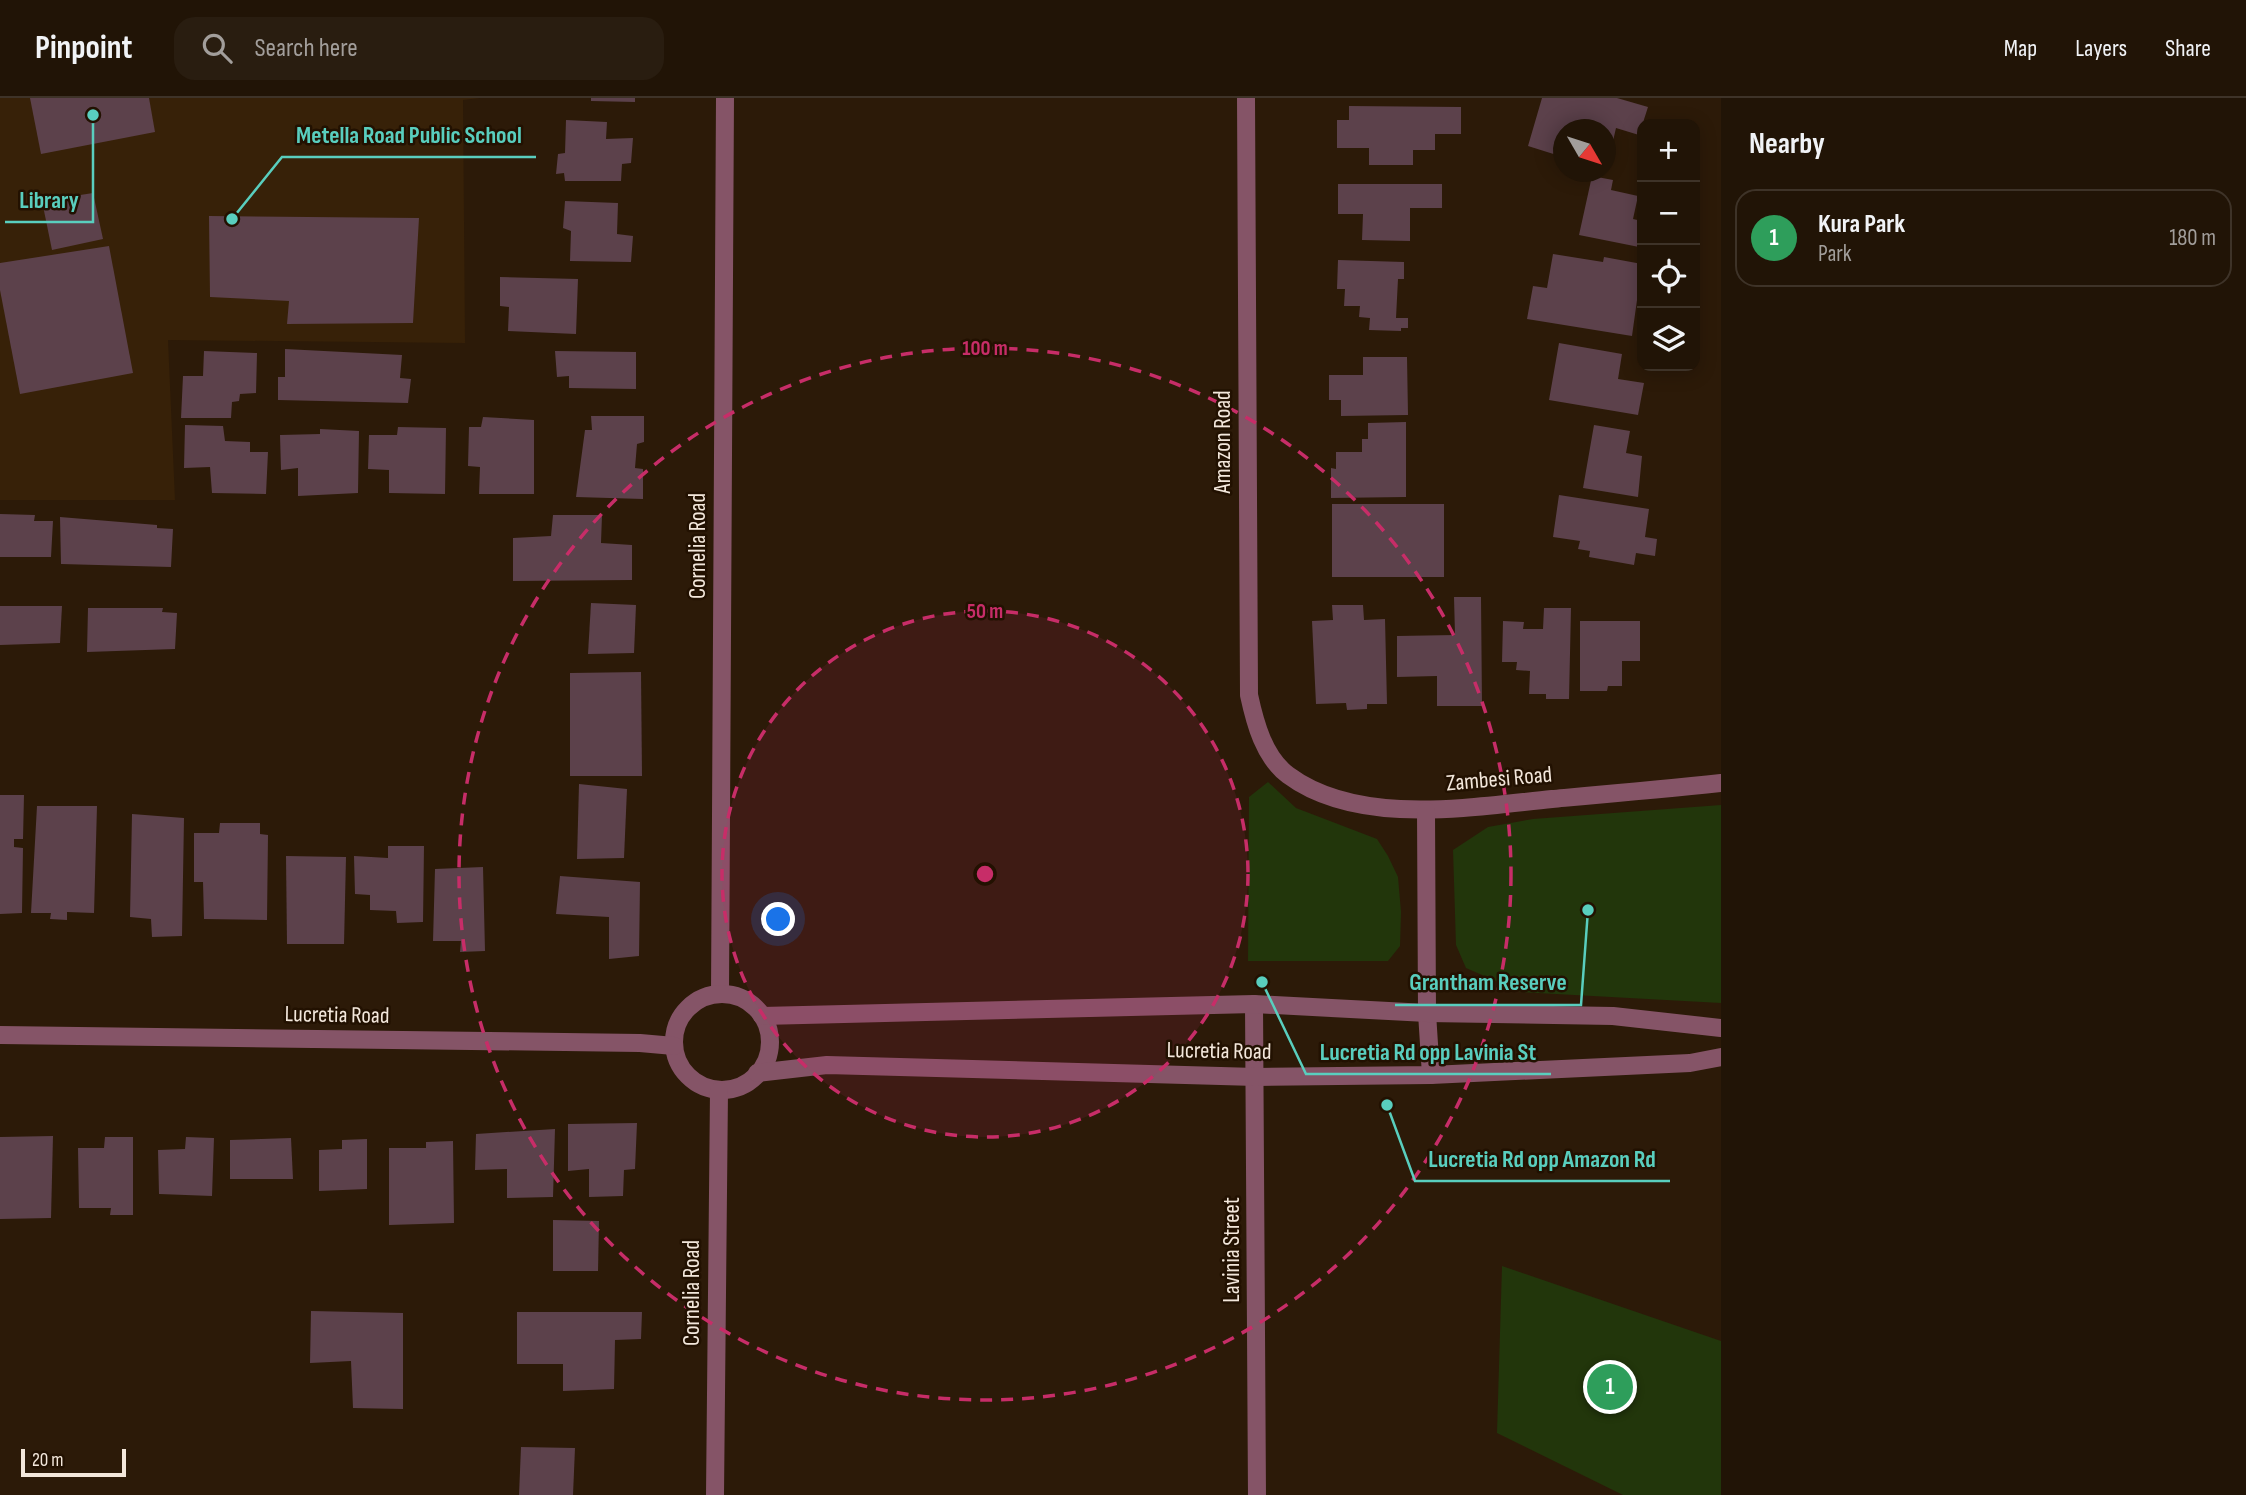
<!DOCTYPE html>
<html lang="en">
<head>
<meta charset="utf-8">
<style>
	body { margin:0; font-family:"Sofia Sans Condensed",sans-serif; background:#291d10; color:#f1f3f6 }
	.controls { position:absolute; right:21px; top:21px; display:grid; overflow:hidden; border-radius:14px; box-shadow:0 4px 18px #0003 }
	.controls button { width:63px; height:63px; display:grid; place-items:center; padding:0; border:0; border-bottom:2px solid #3e3328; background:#211406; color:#f1f3f6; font:35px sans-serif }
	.compass { position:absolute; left:1553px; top:21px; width:63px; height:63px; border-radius:50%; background:#211406; box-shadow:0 4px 18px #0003; rotate:129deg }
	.scale { position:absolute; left:21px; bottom:18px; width:105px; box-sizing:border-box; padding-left:7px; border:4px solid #f3e7db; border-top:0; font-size:19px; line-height:24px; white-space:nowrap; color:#f3e7db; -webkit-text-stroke:5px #221101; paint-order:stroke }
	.you { position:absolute; left:779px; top:822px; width:24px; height:24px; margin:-18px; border:5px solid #fff; border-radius:50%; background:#1a73e8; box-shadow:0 0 0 10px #1a73e833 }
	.badge { display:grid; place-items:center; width:46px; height:46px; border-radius:50%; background:#59cebe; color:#fff; font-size:23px; font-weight:700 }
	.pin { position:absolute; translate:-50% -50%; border:4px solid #fff; box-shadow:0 2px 7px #0006 }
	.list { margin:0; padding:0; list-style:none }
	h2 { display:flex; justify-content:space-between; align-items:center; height:91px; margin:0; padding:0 28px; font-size:30px }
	h2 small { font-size:23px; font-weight:400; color:#a29e9b }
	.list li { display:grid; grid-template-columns:46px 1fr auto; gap:21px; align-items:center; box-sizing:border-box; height:98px; margin:0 14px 14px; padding:0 14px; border:2px solid #3e3328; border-radius:21px }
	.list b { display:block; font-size:26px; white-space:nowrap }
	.list p { margin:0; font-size:23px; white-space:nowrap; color:#a29e9b }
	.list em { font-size:23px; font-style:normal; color:#a29e9b }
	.icon { flex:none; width:38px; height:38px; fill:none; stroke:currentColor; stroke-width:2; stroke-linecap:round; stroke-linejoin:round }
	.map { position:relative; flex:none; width:1721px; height:1397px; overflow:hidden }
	header { display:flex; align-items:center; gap:42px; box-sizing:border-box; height:98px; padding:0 35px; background:#211406; border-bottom:2px solid #3e3328 }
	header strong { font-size:33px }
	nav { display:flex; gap:38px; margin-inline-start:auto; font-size:24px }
	.search { width:490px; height:63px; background:#291d10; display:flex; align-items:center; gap:18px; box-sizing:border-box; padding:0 24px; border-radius:21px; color:#a29e9b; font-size:26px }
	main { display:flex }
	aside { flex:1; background:#211406 }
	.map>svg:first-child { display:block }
	.built { fill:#372108 }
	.green { fill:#22360b }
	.building { fill:#5c414b }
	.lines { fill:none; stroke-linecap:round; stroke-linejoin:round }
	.minor { stroke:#855467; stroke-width:18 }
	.ring { fill:none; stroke:#c72d68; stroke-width:3.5; stroke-dasharray:12 9 }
	.labels { text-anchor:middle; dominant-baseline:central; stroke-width:5; stroke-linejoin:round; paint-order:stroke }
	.street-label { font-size:23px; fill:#f3e7db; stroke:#221101 }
	.centre { fill:#c72d68; stroke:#221101; stroke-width:3.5 }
	.ring-label { font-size:21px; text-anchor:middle; font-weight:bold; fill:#c72d68; stroke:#221101; stroke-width:5; stroke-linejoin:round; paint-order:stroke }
	.leader { fill:none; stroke:#59cebe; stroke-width:2.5 }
	.callout-dot { fill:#59cebe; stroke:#221101; stroke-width:2.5 }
	.callout-label { font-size:24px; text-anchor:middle; font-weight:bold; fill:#59cebe; stroke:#221101; stroke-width:5; stroke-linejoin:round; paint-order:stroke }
</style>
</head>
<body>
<header>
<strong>Pinpoint</strong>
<div class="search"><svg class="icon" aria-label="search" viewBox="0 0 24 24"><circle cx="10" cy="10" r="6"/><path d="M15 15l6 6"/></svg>Search here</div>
<nav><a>Map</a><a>Layers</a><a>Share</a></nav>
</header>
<main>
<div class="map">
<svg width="1721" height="1397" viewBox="0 0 1721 1397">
	<rect width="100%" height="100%" fill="#2c1a08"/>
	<!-- built -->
	<polygon class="built" points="0,0 480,0 463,2 465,245 168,242 175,402 0,402"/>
	<!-- green -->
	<g class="green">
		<polygon points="1268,684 1296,710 1377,741 1388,758 1398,779 1401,814 1400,848 1388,863 1248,863 1249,699"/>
		<polygon points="1721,707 1721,905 1521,894 1466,870 1456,847 1453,752 1488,729 1533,721"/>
		<polygon points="1502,1168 1721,1243 1721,1397 1623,1397 1497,1335"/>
	</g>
	<!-- building -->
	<g class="building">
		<polygon points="30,0 149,0 155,34 41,56"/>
		<polygon points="591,0 635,0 635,4 591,3"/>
		<polygon points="1542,0 1617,0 1648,9 1639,37 1616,30 1613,43 1605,41 1605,32 1563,32 1563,59 1528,48"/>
		<polygon points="1349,8 1461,9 1461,36 1435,36 1435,52 1413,52 1413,67 1369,67 1369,50 1337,50 1337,22 1349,22"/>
		<polygon points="566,22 607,24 606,41 633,40 631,65 622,66 621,83 565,83 564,75 556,76 558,56 565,55"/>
		<polygon points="1592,78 1613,82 1611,92 1638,98 1633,121 1642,123 1639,149 1579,137"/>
		<polygon points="1338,86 1442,86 1442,110 1410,110 1410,143 1362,142 1363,116 1338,116"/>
		<polygon points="93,95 103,141 52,152 42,103"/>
		<polygon points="565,103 618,105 617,136 633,138 631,164 570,163 571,133 563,130"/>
		<polygon points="209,118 419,120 413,225 287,226 289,203 210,199"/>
		<polygon points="109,148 133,275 20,296 0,192 0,165"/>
		<polygon points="1553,156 1603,164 1604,159 1642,166 1632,238 1527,221 1533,188 1547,190"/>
		<polygon points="1338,162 1404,164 1404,181 1398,181 1396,220 1408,220 1408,230 1401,230 1401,233 1369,232 1370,220 1359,219 1360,208 1344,208 1345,191 1337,191"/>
		<polygon points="500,179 578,181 576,236 508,233 509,209 500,208"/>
		<polygon points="1559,245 1622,256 1618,281 1644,285 1638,317 1549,302"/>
		<polygon points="285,251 402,257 400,280 411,281 408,305 278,302 278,279 285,279"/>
		<polygon points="204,253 257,255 256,295 240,296 239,303 232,304 231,320 181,320 183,278 203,278"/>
		<polygon points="555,253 636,254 636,291 569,290 569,278 557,279"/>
		<polygon points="1363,259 1407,259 1408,317 1341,318 1341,302 1329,302 1329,277 1363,277"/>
		<polygon points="591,318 644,318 644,344 637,346 635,370 643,371 643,401 576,399 585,332 592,332"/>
		<polygon points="483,319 534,322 534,396 479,396 480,369 468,368 469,329 481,329"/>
		<polygon points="1406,324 1406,399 1331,400 1331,370 1336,371 1336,354 1362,354 1362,341 1368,341 1368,325"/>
		<polygon points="185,327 223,328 225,343 250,344 250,354 268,354 266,396 212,395 210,369 184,370"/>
		<polygon points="1594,327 1630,333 1626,355 1642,358 1638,399 1583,390"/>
		<polygon points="398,329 446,330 445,396 389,395 389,372 368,371 369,337 397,337"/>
		<polygon points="320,331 359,333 358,395 298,398 298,370 281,372 280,337 320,336"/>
		<polygon points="1559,397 1649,411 1645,439 1657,441 1655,458 1636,455 1634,467 1589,459 1590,453 1578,451 1580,443 1553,439"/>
		<rect x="1332" y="406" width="112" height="73"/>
		<polygon points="0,416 35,417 34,423 53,423 51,459 0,459"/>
		<polygon points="553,417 602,417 601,445 632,447 632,482 513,483 513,440 551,438"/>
		<polygon points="60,419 157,427 157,430 173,431 171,469 61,466"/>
		<polygon points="1454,499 1481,499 1482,608 1437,608 1437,578 1397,579 1397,538 1455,537"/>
		<polygon points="591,505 636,507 634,555 588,556"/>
		<polygon points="1332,507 1363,507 1364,522 1385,521 1387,606 1367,606 1367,611 1347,612 1346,605 1316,606 1312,523 1333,522"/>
		<polygon points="0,508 62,508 60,545 0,547"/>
		<polygon points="88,510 163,510 162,514 177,515 175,551 87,554"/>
		<polygon points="1544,510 1571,510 1569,601 1546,601 1546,596 1529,596 1530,573 1516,572 1517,564 1502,564 1503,523 1524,524 1523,531 1543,531"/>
		<polygon points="1580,523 1640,523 1640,563 1622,563 1622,588 1608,588 1607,593 1580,593"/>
		<polygon points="641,574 642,678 570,678 570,575"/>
		<polygon points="579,686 627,691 624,760 577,761"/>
		<polygon points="0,697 24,697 23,741 14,741 14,749 23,750 22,815 0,816"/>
		<polygon points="37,708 97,708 94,815 67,814 67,822 50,821 51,815 31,815"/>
		<polygon points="132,716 184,720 182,838 152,839 151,821 130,819"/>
		<polygon points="220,725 260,725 260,736 268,737 267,822 204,821 203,784 194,784 194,735 219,735"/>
		<polygon points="388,748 424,748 423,824 397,825 396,813 370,812 370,797 355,796 354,758 388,760"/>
		<polygon points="286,758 346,759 344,846 287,846"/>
		<polygon points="483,769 485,853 460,854 461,843 433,843 435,771"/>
		<polygon points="560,778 640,784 639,858 609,861 609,819 556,816"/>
		<polygon points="637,1025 635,1071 624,1072 623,1098 589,1099 589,1071 568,1073 568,1026"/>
		<polygon points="555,1031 553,1099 507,1100 507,1071 475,1072 476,1036"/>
		<polygon points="53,1038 51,1120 0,1121 0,1039"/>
		<polygon points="105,1039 133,1039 133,1117 110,1117 111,1110 79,1110 78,1050 104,1050"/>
		<polygon points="186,1039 214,1040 212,1098 159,1096 158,1052 185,1051"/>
		<polygon points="291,1040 293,1081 230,1081 230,1042"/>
		<polygon points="367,1041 367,1091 319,1093 319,1052 342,1051 342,1042"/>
		<polygon points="453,1043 454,1125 389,1127 389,1050 426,1050 426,1044"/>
		<polygon points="553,1122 599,1123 598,1173 553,1173"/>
		<polygon points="311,1213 403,1215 403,1311 353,1310 351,1263 310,1265"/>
		<polygon points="517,1214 642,1214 641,1241 615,1242 614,1291 563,1293 563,1266 517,1266"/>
		<polygon points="521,1349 575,1350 573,1397 519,1397"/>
	</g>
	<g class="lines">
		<!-- minor -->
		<g class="minor">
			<path d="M 1246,0 L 1249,597 C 1255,625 1264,659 1288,677 C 1358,729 1471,709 1552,701 C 1608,696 1665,691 1721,685"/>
			<polyline points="1426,713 1427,915 1431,977"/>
			<polyline points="720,896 725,0"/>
			<circle cx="722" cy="944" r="48"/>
			<polyline points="1254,906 1257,1397"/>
			<polyline points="762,918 1254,906 1427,915 1613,918 1721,930"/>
			<polyline points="0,937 640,945 674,948"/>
			<polyline points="757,975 827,967 1256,979 1431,977 1690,965 1721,959"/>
			<polyline points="715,1397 719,993"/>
		</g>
	</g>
	<!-- distance rings -->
	<circle cx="985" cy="776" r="263" fill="#c72d68" fill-opacity=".12"/>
	<g class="ring">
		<circle cx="985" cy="776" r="263"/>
		<circle cx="985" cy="776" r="526"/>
	</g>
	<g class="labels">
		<!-- street labels -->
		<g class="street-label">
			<text transform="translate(1223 344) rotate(-90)">Amazon Road</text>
			<text transform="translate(698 448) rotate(-90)">Cornelia Road</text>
			<text transform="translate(1499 681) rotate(-5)">Zambesi Road</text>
			<text transform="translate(337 917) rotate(1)">Lucretia Road</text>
			<text transform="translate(1219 953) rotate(1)">Lucretia Road</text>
			<text transform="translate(1232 1152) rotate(-90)">Lavinia Street</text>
			<text transform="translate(692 1195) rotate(-90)">Cornelia Road</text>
		</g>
	</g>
	<circle cx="985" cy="776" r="10" class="centre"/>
	<g class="ring-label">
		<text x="985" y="257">100 m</text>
		<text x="985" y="520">50 m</text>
	</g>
	<!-- callouts -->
	<path class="leader" d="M232 121L282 59H536M93 17L93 124H5M1588 812L1581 907H1395M1262 884L1306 976H1551M1387 1007L1415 1083H1670"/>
	<g class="callout-dot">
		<circle cx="232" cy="121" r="7"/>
		<circle cx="93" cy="17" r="7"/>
		<circle cx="1588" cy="812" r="7"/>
		<circle cx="1262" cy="884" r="7"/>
		<circle cx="1387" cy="1007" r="7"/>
	</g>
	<g class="callout-label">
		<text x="409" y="45">Metella Road Public School</text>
		<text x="49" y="110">Library</text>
		<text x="1488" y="892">Grantham Reserve</text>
		<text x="1428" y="962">Lucretia Rd opp Lavinia St</text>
		<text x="1542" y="1069">Lucretia Rd opp Amazon Rd</text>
	</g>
</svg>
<div class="controls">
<button>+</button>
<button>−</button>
<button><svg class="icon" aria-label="locate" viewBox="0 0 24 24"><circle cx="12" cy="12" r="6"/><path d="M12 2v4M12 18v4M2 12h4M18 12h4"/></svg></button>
<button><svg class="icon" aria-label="layers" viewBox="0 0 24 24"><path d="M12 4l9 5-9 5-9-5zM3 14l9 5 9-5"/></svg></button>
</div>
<svg class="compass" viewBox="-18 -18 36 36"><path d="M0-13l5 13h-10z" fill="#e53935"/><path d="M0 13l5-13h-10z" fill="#a29e9b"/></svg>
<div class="scale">20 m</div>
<div class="you"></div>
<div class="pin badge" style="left:1610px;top:1289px;background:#2e9e5b">1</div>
</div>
<aside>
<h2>Nearby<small></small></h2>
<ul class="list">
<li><span class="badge" style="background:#2e9e5b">1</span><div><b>Kura Park</b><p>Park</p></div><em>180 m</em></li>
</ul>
</aside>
</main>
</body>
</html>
